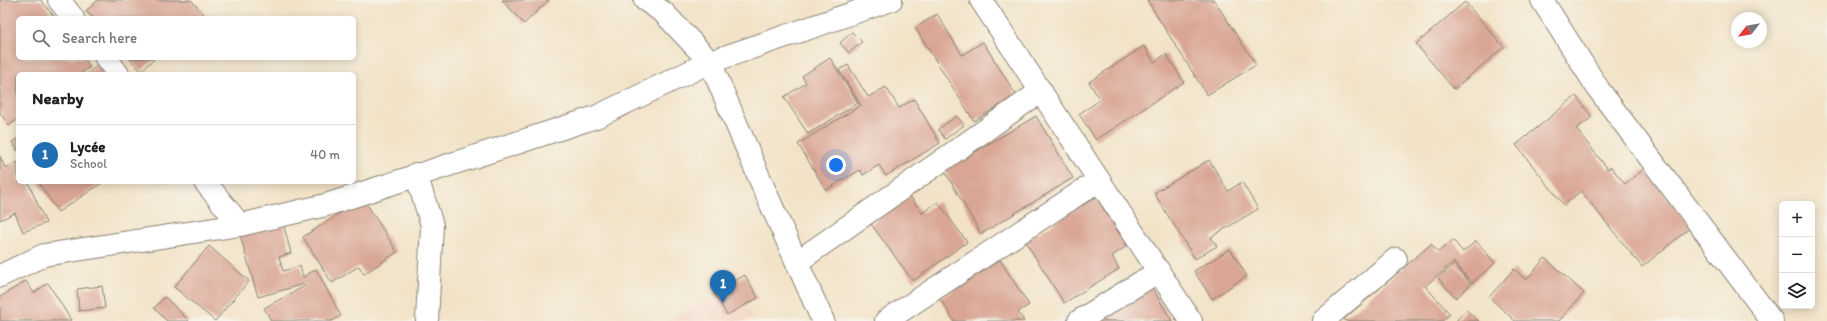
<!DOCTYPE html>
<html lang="en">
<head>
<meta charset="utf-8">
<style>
	body { margin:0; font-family:Itim,sans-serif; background:#f6f6f6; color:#222 }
	.controls { position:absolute; right:12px; bottom:12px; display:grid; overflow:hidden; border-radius:6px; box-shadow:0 2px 10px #0003 }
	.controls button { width:36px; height:36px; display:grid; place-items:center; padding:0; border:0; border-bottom:1px solid #e0e0e0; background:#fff; color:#222; font:20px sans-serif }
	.compass { position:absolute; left:1731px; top:12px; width:36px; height:36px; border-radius:50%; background:#fff; box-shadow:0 2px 10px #0003; rotate:239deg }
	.you { position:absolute; left:836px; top:165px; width:14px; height:14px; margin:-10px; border:3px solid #fff; border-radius:50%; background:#1a73e8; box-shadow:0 0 0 6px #1a73e833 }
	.badge { display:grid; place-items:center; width:26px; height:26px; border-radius:50%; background:#1f6fb2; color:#fff; font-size:13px; font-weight:700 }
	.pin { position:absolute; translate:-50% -33px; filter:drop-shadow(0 1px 2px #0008) }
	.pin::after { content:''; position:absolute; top:21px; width:14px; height:12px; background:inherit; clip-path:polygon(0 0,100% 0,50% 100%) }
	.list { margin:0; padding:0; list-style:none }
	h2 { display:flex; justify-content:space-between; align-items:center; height:52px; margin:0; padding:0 16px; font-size:17px }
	h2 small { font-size:13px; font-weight:400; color:#767676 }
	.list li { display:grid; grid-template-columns:26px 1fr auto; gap:12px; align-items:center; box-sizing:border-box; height:60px; padding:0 16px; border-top:1px solid #e0e0e0 }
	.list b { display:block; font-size:15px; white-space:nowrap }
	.list p { margin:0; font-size:13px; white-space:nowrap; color:#767676 }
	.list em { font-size:13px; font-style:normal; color:#767676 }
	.icon { flex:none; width:22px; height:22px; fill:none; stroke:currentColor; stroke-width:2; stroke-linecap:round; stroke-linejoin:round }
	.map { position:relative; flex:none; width:1827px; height:321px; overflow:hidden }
	.search { position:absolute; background:#fff; box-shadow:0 2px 10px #0003; left:16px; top:16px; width:340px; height:44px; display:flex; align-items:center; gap:10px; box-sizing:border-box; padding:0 14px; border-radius:6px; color:#767676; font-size:15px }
	.panel { position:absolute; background:#fff; box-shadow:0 2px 10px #0003; left:16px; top:72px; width:340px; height:112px; border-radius:6px }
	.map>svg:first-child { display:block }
	.built { fill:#f4d3c1 }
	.building { fill:#d9a594 }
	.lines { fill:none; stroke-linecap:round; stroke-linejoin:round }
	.street-casing { stroke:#878072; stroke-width:24 }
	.street { stroke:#fff; stroke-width:22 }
</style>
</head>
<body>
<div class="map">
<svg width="1827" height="321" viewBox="0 0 1827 321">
	<rect width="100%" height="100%" fill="#f7f3e8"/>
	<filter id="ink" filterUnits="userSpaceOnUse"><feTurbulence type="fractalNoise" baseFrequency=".025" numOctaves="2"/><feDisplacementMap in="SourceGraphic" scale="8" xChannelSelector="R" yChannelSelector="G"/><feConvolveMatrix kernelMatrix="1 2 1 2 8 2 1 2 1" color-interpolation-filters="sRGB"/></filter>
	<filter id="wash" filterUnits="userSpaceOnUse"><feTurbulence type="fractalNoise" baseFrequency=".012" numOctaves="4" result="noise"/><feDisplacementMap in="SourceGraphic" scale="16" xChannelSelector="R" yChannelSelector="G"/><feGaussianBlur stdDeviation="0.9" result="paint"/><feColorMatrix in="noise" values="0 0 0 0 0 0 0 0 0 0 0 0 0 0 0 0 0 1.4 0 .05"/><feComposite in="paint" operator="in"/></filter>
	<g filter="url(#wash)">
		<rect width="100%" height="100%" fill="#f2e3c8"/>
		<!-- built -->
		<polygon class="built" points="735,284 754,321 667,321"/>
		<g id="blocks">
			<!-- building -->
			<g class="building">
				<polygon points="0,0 41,0 55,18 18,18 18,58 84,58 90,67 80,74 18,74 18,119 9,126 0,113"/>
				<polygon points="98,0 191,0 204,14 200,18 93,18 86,11"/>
				<polygon points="502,0 549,0 524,24"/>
				<polygon points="1147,0 1214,0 1256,65 1207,95"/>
				<polygon points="1465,2 1504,47 1454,89 1416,44"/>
				<polygon points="937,14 962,55 983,42 1016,95 974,121 915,28"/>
				<polygon points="852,32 862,42 849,53 840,43"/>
				<polygon points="1144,46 1154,62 1166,54 1184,82 1096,140 1079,114 1100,100 1089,82"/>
				<polygon points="129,58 155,58 141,71"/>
				<polygon points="830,58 858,103 808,134 784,97 806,83 802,76"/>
				<polygon points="104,60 115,74 87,74"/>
				<polygon points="848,65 868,97 886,87 899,108 914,99 940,143 886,176 879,165 863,175 860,170 826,190 798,144 861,105 839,70"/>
				<polygon points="1576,96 1592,117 1576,129 1608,169 1611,167 1625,184 1644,169 1691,227 1642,267 1581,191 1564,205 1516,145"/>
				<polygon points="957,116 964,125 945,139 938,129"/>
				<polygon points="1036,116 1073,178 981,234 944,170"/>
				<polygon points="18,138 18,151 12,142"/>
				<polygon points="0,156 5,168 18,162 18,182 28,182 46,223 23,232 15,213 0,220"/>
				<polygon points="1209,160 1228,191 1242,182 1258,209 1211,237 1217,246 1195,259 1154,193"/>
				<polygon points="38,182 102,182 102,183 58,212"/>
				<polygon points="910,196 922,213 938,202 967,242 913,281 871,224"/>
				<polygon points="1096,197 1127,246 1112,256 1119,269 1064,303 1025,241"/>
				<polygon points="363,198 397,252 364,274 359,266 332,283 303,237"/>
				<polygon points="283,223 291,253 279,257 283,271 300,266 303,277 316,269 341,316 332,321 271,321 264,308 305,286 304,284 258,297 240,235"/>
				<polygon points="1453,240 1463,252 1476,241 1495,263 1472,283 1454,262 1425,286 1450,314 1442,321 1346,321 1344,319 1431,244 1438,252"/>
				<polygon points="209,246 249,281 215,321 174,287"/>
				<polygon points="1230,249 1247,276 1212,299 1194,271"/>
				<polygon points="1545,258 1584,293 1559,321 1515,321 1489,297 1514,269 1526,280"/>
				<polygon points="1000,260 1029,305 1018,312 1024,321 954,321 940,299"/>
				<polygon points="1454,264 1471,284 1456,298 1438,278"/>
				<polygon points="745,275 758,298 727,315 714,293"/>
				<polygon points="26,281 34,293 48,283 71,320 69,321 0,321 0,297"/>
				<polygon points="1149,283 1172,321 1086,321"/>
				<polygon points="102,286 105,308 79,311 77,289"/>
				<polygon points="165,297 189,321 167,321 154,308"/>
				<polygon points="1466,310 1479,321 1456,321"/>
			</g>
		</g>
	</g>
	<g filter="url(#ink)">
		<use href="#blocks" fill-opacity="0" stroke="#878072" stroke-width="1"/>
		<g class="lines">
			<!-- street casing -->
			<g class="street-casing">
				<g id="street">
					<polyline points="59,0 73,18"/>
					<polyline points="645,0 664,13 710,62 765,191 823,321"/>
					<polyline points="981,0 1191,321"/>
					<polyline points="1542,0 1599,90 1772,321"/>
					<polyline points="106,58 118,74"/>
					<polyline points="416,174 432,225 427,321"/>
					<polyline points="205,182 240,225"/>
					<polyline points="797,262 1041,91"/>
					<polyline points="0,276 44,255 240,225 326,205 596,117 710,62 891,0"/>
					<polyline points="886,321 1099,180"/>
					<polyline points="1079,321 1159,271"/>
					<polyline points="1323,321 1396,259"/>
				</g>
			</g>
			<!-- street -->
			<use href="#street" class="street"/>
		</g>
	</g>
</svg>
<div class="controls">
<button>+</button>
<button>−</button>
<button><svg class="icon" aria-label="layers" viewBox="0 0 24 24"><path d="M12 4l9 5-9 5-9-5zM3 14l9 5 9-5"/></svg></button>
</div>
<svg class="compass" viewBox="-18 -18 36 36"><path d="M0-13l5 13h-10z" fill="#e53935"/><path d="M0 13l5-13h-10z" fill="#767676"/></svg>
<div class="you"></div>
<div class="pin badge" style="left:723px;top:303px">1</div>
<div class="search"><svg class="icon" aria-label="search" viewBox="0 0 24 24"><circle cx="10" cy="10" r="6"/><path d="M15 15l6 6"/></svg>Search here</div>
<section class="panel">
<h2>Nearby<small></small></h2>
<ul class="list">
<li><span class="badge">1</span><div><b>Lycée</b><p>School</p></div><em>40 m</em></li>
</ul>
</section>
</div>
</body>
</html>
